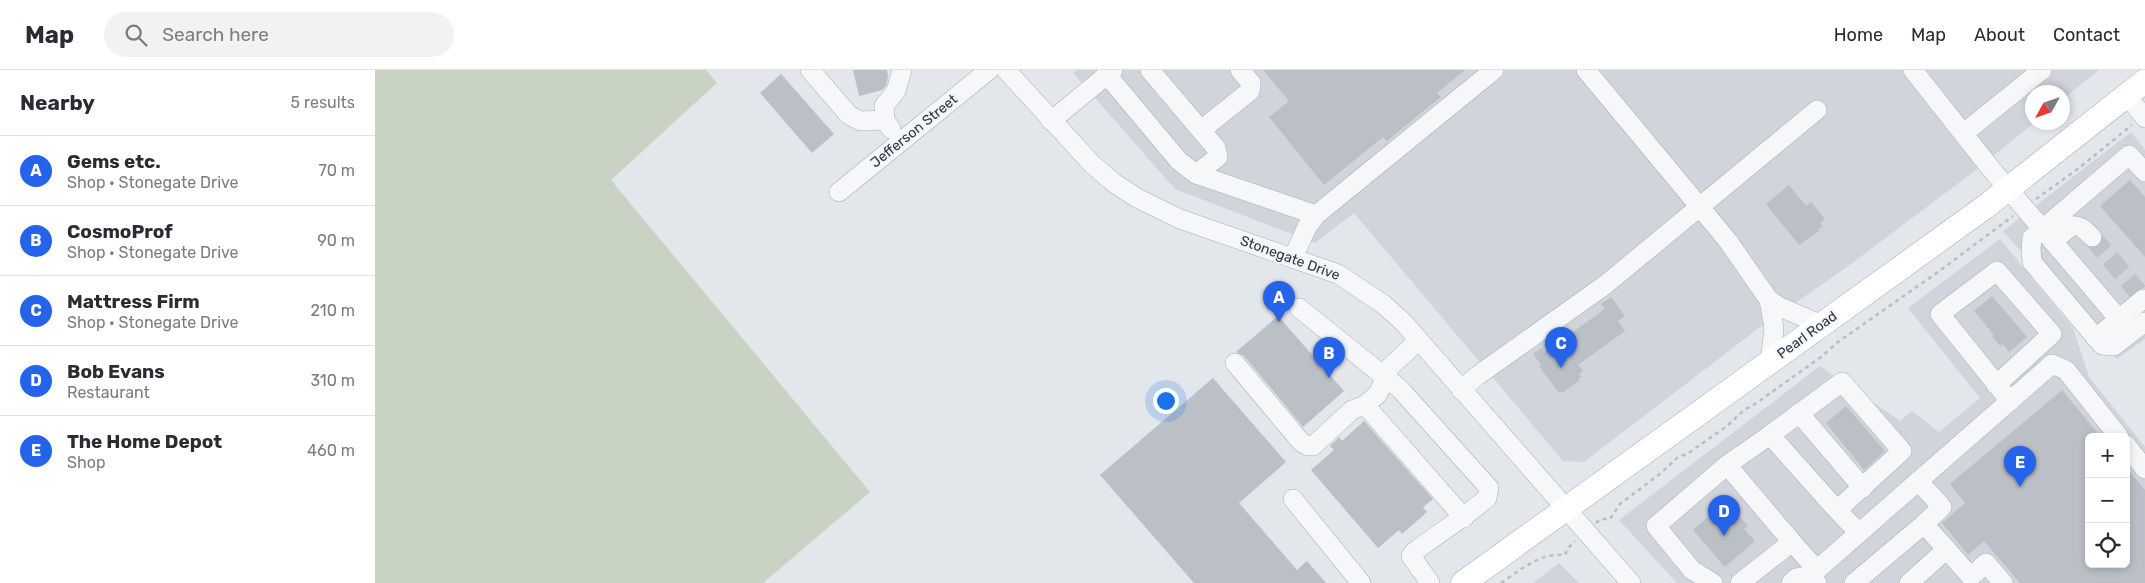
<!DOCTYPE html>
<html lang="en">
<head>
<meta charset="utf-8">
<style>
	body { margin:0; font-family:Rubik,sans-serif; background:#f2f2f3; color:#2b2b33 }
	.controls { position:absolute; right:15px; bottom:15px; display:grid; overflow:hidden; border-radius:8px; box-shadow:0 2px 8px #0003 }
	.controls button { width:45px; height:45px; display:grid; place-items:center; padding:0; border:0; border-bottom:1px solid #e1e1e2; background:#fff; color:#2b2b33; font:25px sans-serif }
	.compass { position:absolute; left:1650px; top:15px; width:45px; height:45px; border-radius:50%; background:#fff; box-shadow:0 2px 8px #0003; rotate:230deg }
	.you { position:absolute; left:790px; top:330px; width:18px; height:18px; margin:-12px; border:4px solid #fff; border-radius:50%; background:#1a73e8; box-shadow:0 0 0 8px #1a73e833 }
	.badge { display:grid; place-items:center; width:32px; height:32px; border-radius:50%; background:#2563eb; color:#fff; font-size:16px; font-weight:700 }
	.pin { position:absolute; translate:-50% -41px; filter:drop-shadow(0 1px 2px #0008) }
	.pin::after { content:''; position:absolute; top:26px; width:18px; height:15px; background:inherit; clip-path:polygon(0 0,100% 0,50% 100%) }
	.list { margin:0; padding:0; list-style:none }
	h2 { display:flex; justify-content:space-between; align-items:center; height:65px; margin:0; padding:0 20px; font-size:21px }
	h2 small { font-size:16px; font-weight:400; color:#7c7c81 }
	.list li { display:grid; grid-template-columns:32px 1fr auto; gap:15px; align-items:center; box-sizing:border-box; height:70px; padding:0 20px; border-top:1px solid #e1e1e2 }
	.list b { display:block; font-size:19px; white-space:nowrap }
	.list p { margin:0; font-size:16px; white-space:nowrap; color:#7c7c81 }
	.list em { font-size:16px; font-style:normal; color:#7c7c81 }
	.icon { flex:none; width:28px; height:28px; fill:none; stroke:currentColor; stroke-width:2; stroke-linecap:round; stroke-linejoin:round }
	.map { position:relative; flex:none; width:1770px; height:513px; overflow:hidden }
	header { display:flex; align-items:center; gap:30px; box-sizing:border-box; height:70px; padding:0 25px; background:#fff; border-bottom:1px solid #e1e1e2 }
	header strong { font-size:24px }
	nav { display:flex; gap:28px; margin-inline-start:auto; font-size:18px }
	.search { width:350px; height:45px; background:#f2f2f3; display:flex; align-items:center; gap:12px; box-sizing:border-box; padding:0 18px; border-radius:28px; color:#7c7c81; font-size:19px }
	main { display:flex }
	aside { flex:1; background:#fff }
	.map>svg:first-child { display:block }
	.built { fill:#d1d5db; fill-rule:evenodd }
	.green { fill:#c9d3c4 }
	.building { fill:#bac0c6 }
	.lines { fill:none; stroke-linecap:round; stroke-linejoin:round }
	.minor-tunnel { stroke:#bec3c8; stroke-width:19; stroke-dasharray:19 9; stroke-linecap:butt }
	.minor-casing { stroke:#a8adb4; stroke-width:20 }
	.major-casing { stroke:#a3acb4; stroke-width:25 }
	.path { stroke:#b9bdc1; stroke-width:2.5; stroke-dasharray:4 4; stroke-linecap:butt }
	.minor { stroke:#f5f7f8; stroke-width:19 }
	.major { stroke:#fff; stroke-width:24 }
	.labels { text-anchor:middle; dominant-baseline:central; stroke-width:4; stroke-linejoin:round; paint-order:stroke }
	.street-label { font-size:14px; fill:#2c3541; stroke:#f2f5f7 }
</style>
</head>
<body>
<header>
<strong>Map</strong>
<div class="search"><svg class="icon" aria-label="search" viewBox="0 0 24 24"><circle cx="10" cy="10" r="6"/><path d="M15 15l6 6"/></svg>Search here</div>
<nav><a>Home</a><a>Map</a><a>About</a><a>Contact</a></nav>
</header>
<main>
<aside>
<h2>Nearby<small>5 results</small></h2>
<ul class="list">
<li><span class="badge">A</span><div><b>Gems etc.</b><p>Shop · Stonegate Drive</p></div><em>70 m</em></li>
<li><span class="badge">B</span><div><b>CosmoProf</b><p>Shop · Stonegate Drive</p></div><em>90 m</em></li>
<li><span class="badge">C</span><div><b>Mattress Firm</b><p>Shop · Stonegate Drive</p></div><em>210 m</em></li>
<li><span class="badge">D</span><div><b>Bob Evans</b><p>Restaurant</p></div><em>310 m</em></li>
<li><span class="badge">E</span><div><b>The Home Depot</b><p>Shop</p></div><em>460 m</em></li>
</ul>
</aside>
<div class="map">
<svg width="1770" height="513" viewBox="0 0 1770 513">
	<rect width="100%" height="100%" fill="#e3e6ea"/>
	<!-- built -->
	<g class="built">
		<polygon points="702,0 1724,0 1688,29 1688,22 1658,22 1659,53 1597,103 1472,197 1380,261 1209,392 1188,391 979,143 940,173 800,119 698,3"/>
		<polygon points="1756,62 1770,80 1770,269 1742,289 1628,161"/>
		<path d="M 1625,169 L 1698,258 L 1714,307 L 1770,377 L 1770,513 L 1302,513 L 1244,450 L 1445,296 L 1525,351 L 1537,341 L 1564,362 L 1605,328 L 1533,238 ZM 1714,367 L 1751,367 L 1751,494 L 1714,494 Z"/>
		<polygon points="1184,493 1204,513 1158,513"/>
	</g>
	<!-- green -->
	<polygon class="green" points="0,0 331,0 342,13 236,110 495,422 388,513 0,513"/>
	<!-- building -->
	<g class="building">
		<polygon points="478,0 512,0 513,7 511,16 507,20 484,26"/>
		<polygon points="888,0 1090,0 1062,23 1066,27 1012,71 1008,67 949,115 894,47 914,31"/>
		<polygon points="406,4 459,64 437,83 385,23"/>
		<polygon points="1755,110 1770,127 1770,187 1725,136"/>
		<polygon points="1414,115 1431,136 1436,132 1450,149 1445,153 1448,156 1443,160 1444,161 1424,175 1391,134"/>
		<polygon points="1617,226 1652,267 1634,282 1628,274 1625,276 1617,266 1619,265 1599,241"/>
		<polygon points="1236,227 1250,246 1243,251 1250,261 1203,295 1208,301 1204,304 1206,307 1203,309 1205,310 1187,323 1186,321 1184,323 1164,296 1166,295 1158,284 1166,278 1169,282 1181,274 1230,239 1226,234"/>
		<polygon points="903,246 969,321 928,357 869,286 861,282"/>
		<polygon points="838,308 911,392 864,433 922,500 932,491 951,513 819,513 725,405"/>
		<polygon points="1687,320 1726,367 1714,367 1714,494 1751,494 1751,397 1770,420 1770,513 1645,513 1609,471 1593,485 1567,453 1590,433 1575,414"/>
		<polygon points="1471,336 1510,381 1489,400 1451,353"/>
		<polygon points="989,351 1058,429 1048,437 1052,442 1027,464 1024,460 1003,478 936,400 959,380 955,376 964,367 967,371"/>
		<polygon points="1351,431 1373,456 1369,459 1380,471 1350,497 1318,460"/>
	</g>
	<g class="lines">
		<!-- minor-tunnel -->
		<polyline class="minor-tunnel" points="1717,167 1763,222"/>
		<!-- minor casing -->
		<g class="minor-casing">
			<g id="minor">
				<polyline points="435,0 474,45 485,51 510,50"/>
				<polyline points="631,0 717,94 739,113 762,128 805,149 963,204 1008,234 1028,252 1256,513"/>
				<polyline points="775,0 841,78 843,87 821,104"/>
				<polyline points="1211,0 1353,171 1394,230 1405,237 1447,255"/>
				<polyline points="1538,0 1617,100 1744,249 1721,268"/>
				<polyline points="732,5 804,91 821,104 941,145"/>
				<polyline points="1752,26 1770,48"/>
				<polyline points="676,51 738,0"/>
				<polyline points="516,59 510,50 509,36 521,21 527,0"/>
				<polyline points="826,60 875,21 876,13 865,0"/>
				<polyline points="1589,63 1667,0"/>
				<polyline points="1770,102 1754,85 1657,168 1656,179 1657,192 1727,275 1739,276 1770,252"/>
				<polyline points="464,122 614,0"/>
				<path d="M 1678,172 C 1696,157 1698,147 1717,167"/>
				<polyline points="918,188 932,157 941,145 1119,0"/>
				<polyline points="1394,230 1399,258 1395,292"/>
				<path d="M 924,238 L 1025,319 L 1114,418 L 1112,428 C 1089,448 1064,463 1039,482 L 1036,486 L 1055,513"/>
				<polyline points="1744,249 1768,229"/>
				<polyline points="860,293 926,372 933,376 938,376 977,340 990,335 1003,324 1015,297 1044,270"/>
				<polyline points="1621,315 1677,264 1622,201 1565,244 1635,331"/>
				<polyline points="1086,320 1102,306 1230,215 1442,40"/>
				<polyline points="990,335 1089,448"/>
				<polyline points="1424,343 1488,418"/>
				<polyline points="1751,375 1770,399"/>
				<polyline points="1352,395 1417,472"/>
				<polyline points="1543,411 1567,437 1549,454 1596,507 1611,493 1628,513"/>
				<polyline points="918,429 986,513"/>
				<polyline points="1462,440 1395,365 1467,312 1527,381 1462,440 1484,463"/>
				<polyline points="1338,513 1317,500 1281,456 1352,395 1395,365"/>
				<polyline points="1365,513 1417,472 1442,500"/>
				<polyline points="1416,513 1421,508 1436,505"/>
				<polyline points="1442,513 1436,505 1677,294 1691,300 1744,367"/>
				<polyline points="1479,513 1549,454"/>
				<polyline points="1534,513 1572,479"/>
			</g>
		</g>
		<!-- major casing -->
		<g class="major-casing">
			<polyline id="major" points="1088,513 1610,137 1770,11"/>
		</g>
		<!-- path -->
		<g class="path">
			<polyline points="1661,129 1704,98 1757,55"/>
			<polyline points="1221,453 1226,449 1235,449 1245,434 1286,403 1303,387 1312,384 1352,356 1369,340 1380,334 1446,287 1463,272 1563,202 1638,146"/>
			<path d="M 1126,513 C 1147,499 1164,483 1190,485 L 1193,478 L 1200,471"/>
		</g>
		<!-- minor -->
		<use href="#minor" class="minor"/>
		<!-- major -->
		<use href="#major" class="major"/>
	</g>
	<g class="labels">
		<!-- street labels -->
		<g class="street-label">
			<text transform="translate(539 61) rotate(-39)">Jefferson Street</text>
			<text transform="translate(915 188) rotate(20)">Stonegate Drive</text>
			<text transform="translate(1432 265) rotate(-36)">Pearl Road</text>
		</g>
	</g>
</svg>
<div class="controls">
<button>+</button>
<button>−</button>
<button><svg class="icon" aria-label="locate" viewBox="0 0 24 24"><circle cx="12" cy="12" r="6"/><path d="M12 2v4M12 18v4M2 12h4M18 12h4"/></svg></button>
</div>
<svg class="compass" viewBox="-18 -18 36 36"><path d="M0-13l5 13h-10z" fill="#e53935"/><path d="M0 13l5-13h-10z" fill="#7c7c81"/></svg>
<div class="you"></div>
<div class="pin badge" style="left:904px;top:252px">A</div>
<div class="pin badge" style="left:954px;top:308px">B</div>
<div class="pin badge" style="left:1186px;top:298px">C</div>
<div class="pin badge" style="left:1349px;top:466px">D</div>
<div class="pin badge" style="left:1645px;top:417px">E</div>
</div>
</main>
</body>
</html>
